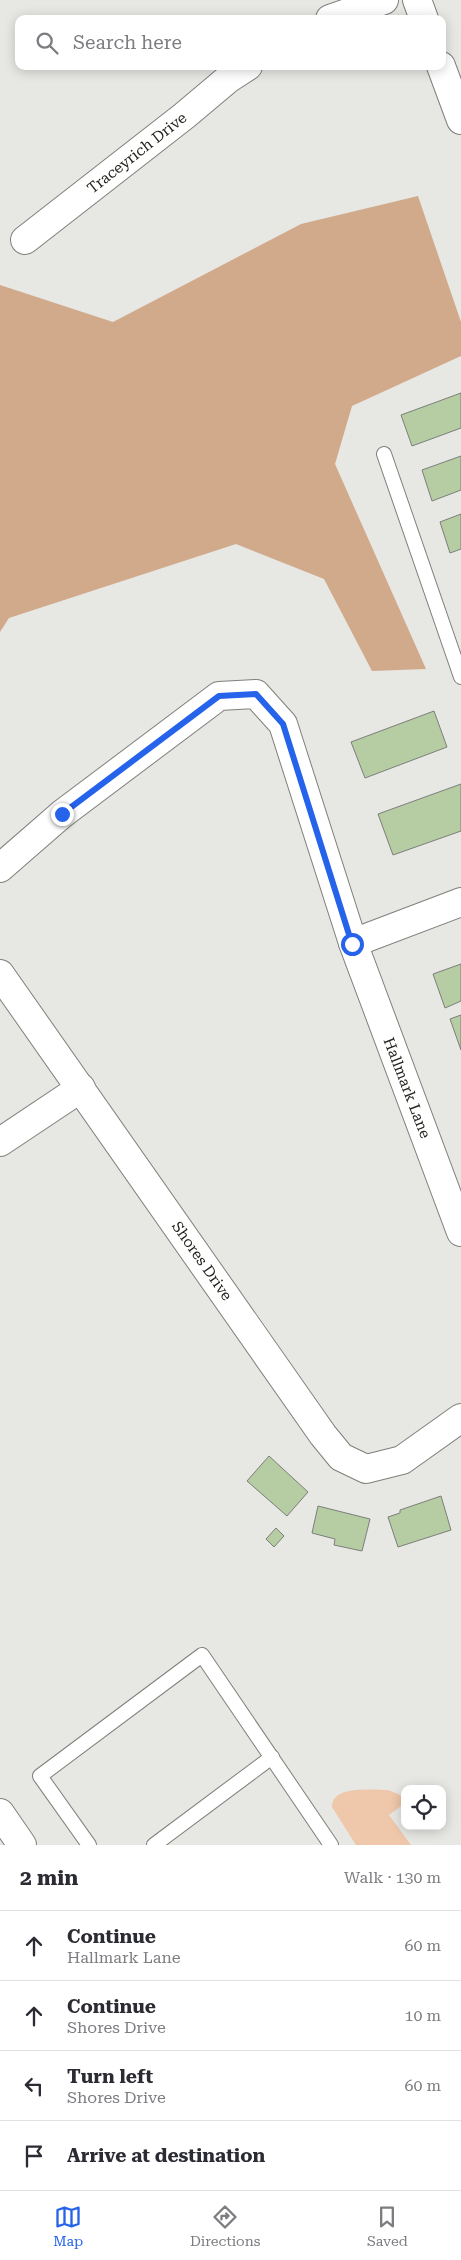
<!DOCTYPE html>
<html lang="en">
<head>
<meta charset="utf-8">
<style>
	body { margin:0; font-family:"Roboto Serif",serif; background:#f2f2f3; color:#2b2b33 }
	.controls { position:absolute; right:15px; bottom:15px; display:grid; overflow:hidden; border-radius:10px; box-shadow:0 2px 12px #0003 }
	.controls button { width:45px; height:45px; display:grid; place-items:center; padding:0; border:0; border-bottom:1px solid #e1e1e2; background:#fff; color:#2b2b33; font:25px sans-serif }
	.stop { position:absolute; width:15px; height:15px; margin:-11px; border:4px solid #2563eb; border-radius:50%; background:#fff }
	.stop.end { background:#2563eb; border-color:#fff; box-shadow:0 1px 5px #0008 }
	.list { margin:0; padding:0; list-style:none }
	h2 { display:flex; justify-content:space-between; align-items:center; height:65px; margin:0; padding:0 20px; font-size:21px }
	h2 small { font-size:16px; font-weight:400; color:#7c7c81 }
	.list li { display:grid; grid-template-columns:32px 1fr auto; gap:15px; align-items:center; box-sizing:border-box; height:70px; padding:0 20px; border-top:1px solid #e1e1e2 }
	.list b { display:block; font-size:19px; white-space:nowrap }
	.list p { margin:0; font-size:16px; white-space:nowrap; color:#7c7c81 }
	.list em { font-size:16px; font-style:normal; color:#7c7c81 }
	.icon { flex:none; width:28px; height:28px; fill:none; stroke:currentColor; stroke-width:2; stroke-linecap:round; stroke-linejoin:round }
	.map { position:relative; flex:none; width:461px; height:1845px; overflow:hidden }
	.search { position:absolute; background:#fff; box-shadow:0 2px 12px #0003; left:15px; right:15px; top:15px; height:55px; display:flex; align-items:center; gap:12px; box-sizing:border-box; padding:0 18px; border-radius:10px; color:#7c7c81; font-size:19px }
	.sheet { height:345px; background:#fff }
	nav { display:flex; justify-content:space-around; align-items:center; box-sizing:border-box; height:70px; border-top:1px solid #e1e1e2; background:#fff; font-size:14px; color:#7c7c81 }
	nav a { display:grid; justify-items:center; gap:2px }
	nav .on { color:#2563eb }
	.map>svg:first-child { display:block }
	.green { fill:#efc7aa }
	.forest { fill:#d1aa8b }
	.building { fill:#b6cda3; stroke:#7c7e7b }
	.lines { fill:none; stroke-linecap:round; stroke-linejoin:round }
	.lane-casing { stroke:#7f7f7b; stroke-width:16 }
	.street-casing { stroke:#7f7f7b; stroke-width:30 }
	.secondary-casing { stroke:#7f7f7b; stroke-width:30 }
	.lane { stroke:#fff; stroke-width:14 }
	.street { stroke:#fff; stroke-width:28 }
	.secondary { stroke:#fff; stroke-width:28 }
	.route { stroke:#2563eb; stroke-width:6 }
	.labels { text-anchor:middle; dominant-baseline:central; stroke-width:4; stroke-linejoin:round; paint-order:stroke }
	.street-label { font-size:15px; fill:#232322; stroke:#fffffe }
</style>
</head>
<body>
<div class="map">
<svg width="461" height="1845" viewBox="0 0 461 1845">
	<rect width="100%" height="100%" fill="#e7e7e4"/>
	<!-- green -->
	<path class="green" d="M 388,1790 L 405,1797 L 405,1803 L 389,1815 L 411,1845 L 356,1845 L 332,1807 C 332,1785 372,1790 388,1790 Z"/>
	<!-- forest -->
	<polygon class="forest" points="418,196 461,322 461,356 352,406 335,464 426,669 372,671 324,579 236,544 9,618 0,632 0,285 113,322 301,224"/>
	<!-- building -->
	<g class="building">
		<polygon points="461,393 461,428 412,446 401,415"/>
		<polygon points="461,456 461,490 432,501 422,470"/>
		<polygon points="461,514 461,549 450,553 440,522"/>
		<polygon points="434,711 447,747 365,778 351,742"/>
		<polygon points="461,784 461,831 393,855 378,814"/>
		<polygon points="461,964 461,1001 445,1008 433,974"/>
		<polygon points="461,1015 461,1050 450,1019"/>
		<polygon points="269,1456 308,1492 287,1516 247,1481"/>
		<polygon points="441,1496 451,1530 398,1547 388,1517 400,1513 400,1510"/>
		<polygon points="318,1506 370,1519 362,1551 334,1545 335,1539 312,1533"/>
		<polygon points="276,1528 284,1536 274,1547 266,1539"/>
	</g>
	<g class="lines">
		<!-- lane casing -->
		<g class="lane-casing">
			<g id="lane">
				<polyline points="384,454 461,677"/>
				<polyline points="89,1845 40,1776 202,1655 331,1845"/>
				<polyline points="154,1845 272,1757"/>
			</g>
		</g>
		<!-- street casing -->
		<g class="street-casing">
			<g id="street">
				<polyline points="330,19 384,0"/>
				<polyline points="25,240 184,116 228,79 248,66"/>
				<polyline points="0,868 62,814 219,696 256,694 283,724 353,943 461,1232"/>
				<polyline points="353,943 461,902"/>
				<polyline points="0,974 323,1435 341,1457 366,1469 402,1460 461,1418"/>
				<polyline points="0,1142 81,1088"/>
				<polyline points="0,1813 22,1845"/>
			</g>
		</g>
		<!-- secondary casing -->
		<g class="secondary-casing">
			<g id="secondary">
				<polyline points="417,0 424,19"/>
				<polyline points="441,66 461,120"/>
			</g>
		</g>
		<!-- lane -->
		<use href="#lane" class="lane"/>
		<!-- street -->
		<use href="#street" class="street"/>
		<!-- secondary -->
		<use href="#secondary" class="secondary"/>
	</g>
	<g class="lines">
		<!-- route -->
		<polyline class="route" points="62,814 219,696 256,694 283,724 352,944"/>
	</g>
	<g class="labels">
		<!-- street labels -->
		<g class="street-label">
			<text transform="translate(137 153) rotate(-38)">Traceyrich Drive</text>
			<text transform="translate(407 1088) rotate(69)">Hallmark Lane</text>
			<text transform="translate(202 1261) rotate(55)">Shores Drive</text>
		</g>
	</g>
</svg>
<div class="controls">
<button><svg class="icon" aria-label="locate" viewBox="0 0 24 24"><circle cx="12" cy="12" r="6"/><path d="M12 2v4M12 18v4M2 12h4M18 12h4"/></svg></button>
</div>
<div class="stop" style="left:352px;top:944px"></div>
<div class="stop end" style="left:62px;top:814px"></div>
<div class="search"><svg class="icon" aria-label="search" viewBox="0 0 24 24"><circle cx="10" cy="10" r="6"/><path d="M15 15l6 6"/></svg>Search here</div>
</div>
<section class="sheet">
<h2>2 min<small>Walk · 130 m</small></h2>
<ul class="list">
<li><svg class="icon" aria-label="ahead" viewBox="0 0 24 24"><path d="M12 20V5M6 11l6-6 6 6"/></svg><div><b>Continue</b><p>Hallmark Lane</p></div><em>60 m</em></li>
<li><svg class="icon" aria-label="ahead" viewBox="0 0 24 24"><path d="M12 20V5M6 11l6-6 6 6"/></svg><div><b>Continue</b><p>Shores Drive</p></div><em>10 m</em></li>
<li><svg class="icon" aria-label="left" viewBox="0 0 24 24"><path d="M17 20v-9H6M10 6l-5 5 5 5"/></svg><div><b>Turn left</b><p>Shores Drive</p></div><em>60 m</em></li>
<li><svg class="icon" aria-label="arrive" viewBox="0 0 24 24"><path d="M6 21V4h12l-3 4 3 4H6"/></svg><div><b>Arrive at destination</b></div></li>
</ul>
</section>
<nav>
<a class="on"><svg class="icon" aria-label="map" viewBox="0 0 24 24"><path d="M3 6l6-2 6 2 6-2v14l-6 2-6-2-6 2zM9 4v14M15 6v14"/></svg>Map</a>
<a><svg class="icon" aria-label="directions" viewBox="0 0 24 24"><path d="M12 3l9 9-9 9-9-9zM9 14v-3h6M13 9l2 2-2 2"/></svg>Directions</a>
<a><svg class="icon" aria-label="saved" viewBox="0 0 24 24"><path d="M7 4h10v16l-5-4-5 4z"/></svg>Saved</a>
</nav>
</body>
</html>
